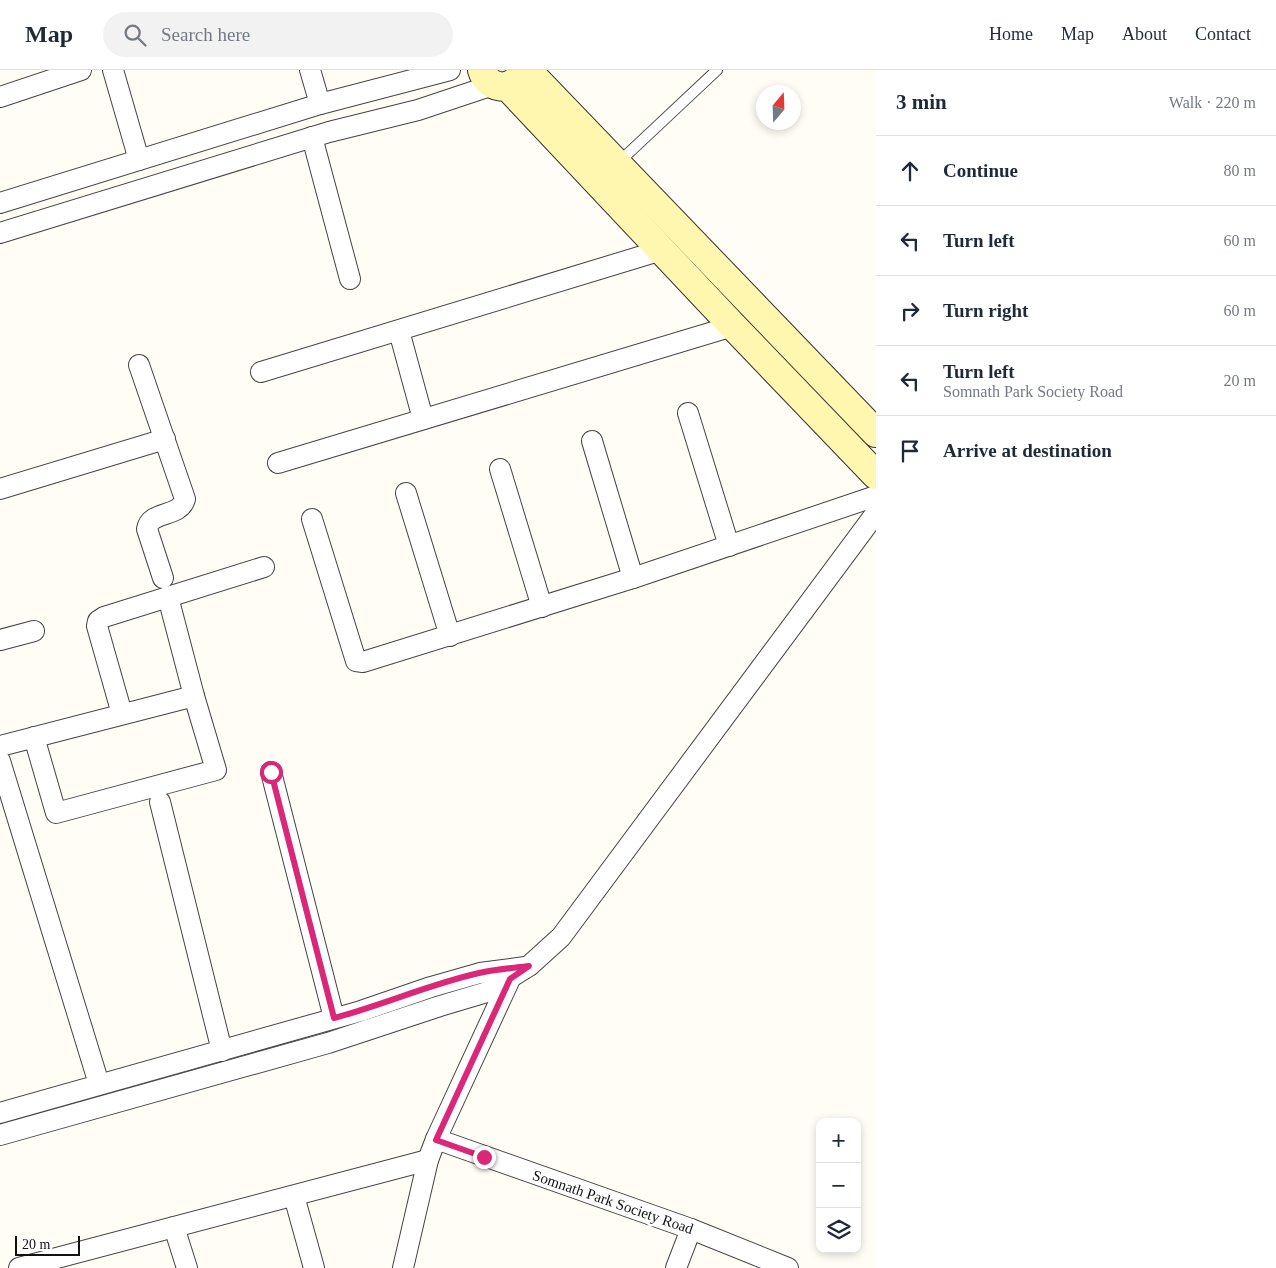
<!DOCTYPE html>
<html lang="en">
<head>
<meta charset="utf-8">
<style>
	body { margin:0; font-family:"Times New Roman",serif; background:#f2f2f3; color:#1f2937 }
	.controls { position:absolute; right:15px; bottom:15px; display:grid; overflow:hidden; border-radius:10px; box-shadow:0 2px 8px #0003 }
	.controls button { width:45px; height:45px; display:grid; place-items:center; padding:0; border:0; border-bottom:1px solid #e0e1e3; background:#fff; color:#1f2937; font:25px sans-serif }
	.compass { position:absolute; left:756px; top:15px; width:45px; height:45px; border-radius:50%; background:#fff; box-shadow:0 2px 8px #0003; rotate:19deg }
	.scale { position:absolute; left:15px; bottom:12px; width:65px; box-sizing:border-box; padding-left:5px; border:2px solid #111; border-top:0; font-size:14px; line-height:18px; white-space:nowrap; color:#111; -webkit-text-stroke:4px #fff; paint-order:stroke }
	.stop { position:absolute; width:15px; height:15px; margin:-11px; border:4px solid #db2777; border-radius:50%; background:#fff }
	.stop.end { background:#db2777; border-color:#fff; box-shadow:0 1px 5px #0008 }
	.list { margin:0; padding:0; list-style:none }
	h2 { display:flex; justify-content:space-between; align-items:center; height:65px; margin:0; padding:0 20px; font-size:21px }
	h2 small { font-size:16px; font-weight:400; color:#747a83 }
	.list li { display:grid; grid-template-columns:32px 1fr auto; gap:15px; align-items:center; box-sizing:border-box; height:70px; padding:0 20px; border-top:1px solid #e0e1e3 }
	.list b { display:block; font-size:19px; white-space:nowrap }
	.list p { margin:0; font-size:16px; white-space:nowrap; color:#747a83 }
	.list em { font-size:16px; font-style:normal; color:#747a83 }
	.icon { flex:none; width:28px; height:28px; fill:none; stroke:currentColor; stroke-width:2; stroke-linecap:round; stroke-linejoin:round }
	.map { position:relative; flex:none; width:876px; height:1198px; overflow:hidden }
	header { display:flex; align-items:center; gap:30px; box-sizing:border-box; height:70px; padding:0 25px; background:#fff; border-bottom:1px solid #e0e1e3 }
	header strong { font-size:24px }
	nav { display:flex; gap:28px; margin-inline-start:auto; font-size:18px }
	.search { width:350px; height:45px; background:#f2f2f3; display:flex; align-items:center; gap:12px; box-sizing:border-box; padding:0 18px; border-radius:28px; color:#747a83; font-size:19px }
	main { display:flex }
	aside { flex:1; background:#fff }
	.map>svg:first-child { display:block }
	.lines { fill:none; stroke-linecap:round; stroke-linejoin:round }
	.lane-casing { stroke:#444; stroke-width:12 }
	.street-casing { stroke:#444; stroke-width:22 }
	.secondary-casing { stroke:#333; stroke-width:30 }
	.lane { stroke:#fff; stroke-width:10 }
	.street { stroke:#fff; stroke-width:20 }
	.secondary { stroke:#fff6b0; stroke-width:28 }
	.route { stroke:#db2777; stroke-width:6 }
	.labels { text-anchor:middle; dominant-baseline:central; stroke-width:5; stroke-linejoin:round; paint-order:stroke }
	.street-label { font-size:15px; fill:#111; stroke:#fff }
</style>
</head>
<body>
<header>
<strong>Map</strong>
<div class="search"><svg class="icon" aria-label="search" viewBox="0 0 24 24"><circle cx="10" cy="10" r="6"/><path d="M15 15l6 6"/></svg>Search here</div>
<nav><a>Home</a><a>Map</a><a>About</a><a>Contact</a></nav>
</header>
<main>
<div class="map">
<svg width="876" height="1198" viewBox="0 0 876 1198">
	<rect width="100%" height="100%" fill="#fffdf5"/>
	<g class="lines">
		<!-- lane casing -->
		<g class="lane-casing">
			<polyline id="lane" points="618,93 717,0"/>
		</g>
		<!-- street casing -->
		<g class="street-casing">
			<g id="street">
				<polyline points="113,0 139,90"/>
				<polyline points="310,0 320,34"/>
				<polyline points="0,27 81,0"/>
				<polyline points="312,67 350,209"/>
				<polyline points="0,133 320,34 450,0"/>
				<polyline points="0,163 329,62 418,40 493,15"/>
				<polyline points="399,261 423,349"/>
				<path d="M 139,295 L 185,429 C 180,448 150,440 147,459 L 163,508"/>
				<polyline points="261,302 662,180"/>
				<polyline points="688,343 729,476"/>
				<polyline points="592,371 633,508"/>
				<polyline points="278,393 733,256"/>
				<polyline points="500,399 542,537"/>
				<polyline points="0,419 165,369"/>
				<polyline points="406,423 450,566"/>
				<polyline points="312,449 356,591 363,592 633,508 876,426"/>
				<polyline points="0,570 34,561"/>
				<polyline points="122,644 97,556 98,551 104,547 264,497"/>
				<polyline points="34,667 56,743 216,700 194,626 168,527"/>
				<polyline points="0,676 194,626"/>
				<polyline points="0,691 99,1014"/>
				<polyline points="271,702 334,948"/>
				<polyline points="160,732 222,981"/>
				<polyline points="0,1043 361,941 431,917 480,903 525,897"/>
				<polyline points="0,1065 328,973 440,936 487,922 529,896 561,867 876,443"/>
				<polyline points="436,1069 691,1159 788,1198"/>
				<polyline points="294,1126 314,1198"/>
				<polyline points="174,1157 187,1198"/>
				<polyline points="19,1198 428,1090"/>
				<polyline points="403,1198 428,1090 436,1069 510,909"/>
				<polyline points="676,1198 691,1159"/>
			</g>
		</g>
		<!-- secondary casing -->
		<g class="secondary-casing">
			<g id="secondary">
				<path d="M 482,0 C 487,18 509,23 520,6"/>
				<polyline points="527,0 876,363"/>
				<polyline points="507,16 733,256 876,405"/>
			</g>
		</g>
		<!-- lane -->
		<use href="#lane" class="lane"/>
		<!-- street -->
		<use href="#street" class="street"/>
		<!-- secondary -->
		<use href="#secondary" class="secondary"/>
	</g>
	<g class="lines">
		<!-- route -->
		<path class="route" d="M 271,702 L 334,948 C 383,935 430,914 479,903 C 496,899 513,898 529,896 L 510,909 L 436,1070 L 484,1087"/>
	</g>
	<g class="labels">
		<!-- street labels -->
		<g class="street-label">
			<text transform="translate(613 1132) rotate(19)">Somnath Park Society Road</text>
		</g>
	</g>
</svg>
<div class="controls">
<button>+</button>
<button>−</button>
<button><svg class="icon" aria-label="layers" viewBox="0 0 24 24"><path d="M12 4l9 5-9 5-9-5zM3 14l9 5 9-5"/></svg></button>
</div>
<svg class="compass" viewBox="-18 -18 36 36"><path d="M0-13l5 13h-10z" fill="#e53935"/><path d="M0 13l5-13h-10z" fill="#747a83"/></svg>
<div class="scale">20 m</div>
<div class="stop" style="left:271px;top:702px"></div>
<div class="stop end" style="left:484px;top:1087px"></div>
</div>
<aside>
<h2>3 min<small>Walk · 220 m</small></h2>
<ul class="list">
<li><svg class="icon" aria-label="ahead" viewBox="0 0 24 24"><path d="M12 20V5M6 11l6-6 6 6"/></svg><div><b>Continue</b></div><em>80 m</em></li>
<li><svg class="icon" aria-label="left" viewBox="0 0 24 24"><path d="M17 20v-9H6M10 6l-5 5 5 5"/></svg><div><b>Turn left</b></div><em>60 m</em></li>
<li><svg class="icon" aria-label="right" viewBox="0 0 24 24"><path d="M7 20v-9h11M14 6l5 5-5 5"/></svg><div><b>Turn right</b></div><em>60 m</em></li>
<li><svg class="icon" aria-label="left" viewBox="0 0 24 24"><path d="M17 20v-9H6M10 6l-5 5 5 5"/></svg><div><b>Turn left</b><p>Somnath Park Society Road</p></div><em>20 m</em></li>
<li><svg class="icon" aria-label="arrive" viewBox="0 0 24 24"><path d="M6 21V4h12l-3 4 3 4H6"/></svg><div><b>Arrive at destination</b></div></li>
</ul>
</aside>
</main>
</body>
</html>
